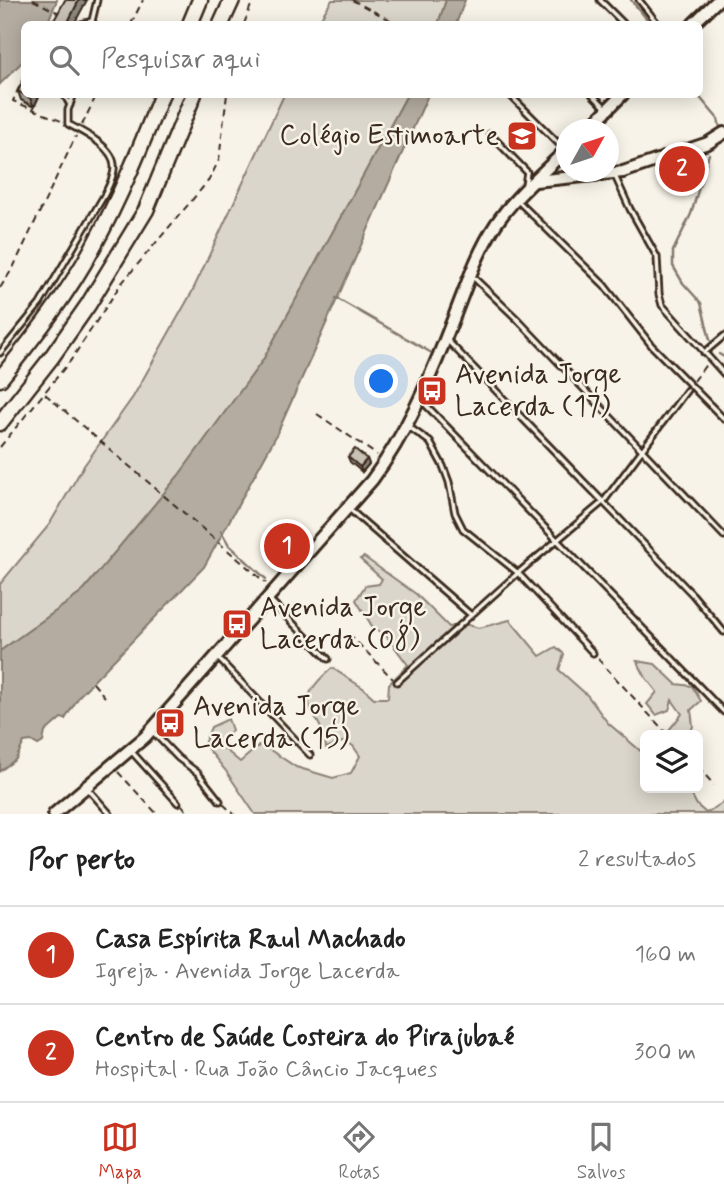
<!DOCTYPE html>
<html lang="pt">
<head>
<meta charset="utf-8">
<style>
	body { margin:0; font-family:Mynerve,sans-serif; background:#f6f6f6; color:#222 }
	.controls { position:absolute; right:21px; bottom:21px; display:grid; overflow:hidden; border-radius:10px; box-shadow:0 4px 18px #0003 }
	.controls button { width:63px; height:63px; display:grid; place-items:center; padding:0; border:0; border-bottom:2px solid #e0e0e0; background:#fff; color:#222; font:35px sans-serif }
	.compass { position:absolute; left:556px; top:119px; width:63px; height:63px; border-radius:50%; background:#fff; box-shadow:0 4px 18px #0003; rotate:50deg }
	.you { position:absolute; left:382px; top:382px; width:24px; height:24px; margin:-18px; border:5px solid #fff; border-radius:50%; background:#1a73e8; box-shadow:0 0 0 10px #1a73e833 }
	.badge { display:grid; place-items:center; width:46px; height:46px; border-radius:50%; background:#c8321e; color:#fff; font-size:23px; font-weight:700 }
	.pin { position:absolute; translate:-50% -50%; border:4px solid #fff; box-shadow:0 2px 7px #0006 }
	.list { margin:0; padding:0; list-style:none }
	h2 { display:flex; justify-content:space-between; align-items:center; height:91px; margin:0; padding:0 28px; font-size:30px }
	h2 small { font-size:23px; font-weight:400; color:#767676 }
	.list li { display:grid; grid-template-columns:46px 1fr auto; gap:21px; align-items:center; box-sizing:border-box; height:98px; padding:0 28px; border-top:2px solid #e0e0e0 }
	.list b { display:block; font-size:26px; white-space:nowrap }
	.list p { margin:0; font-size:23px; white-space:nowrap; color:#767676 }
	.list em { font-size:23px; font-style:normal; color:#767676 }
	.icon { flex:none; width:38px; height:38px; fill:none; stroke:currentColor; stroke-width:2; stroke-linecap:round; stroke-linejoin:round }
	.map { position:relative; flex:none; width:724px; height:814px; overflow:hidden }
	.search { position:absolute; background:#fff; box-shadow:0 4px 18px #0003; left:21px; right:21px; top:21px; height:77px; display:flex; align-items:center; gap:18px; box-sizing:border-box; padding:0 24px; border-radius:10px; color:#767676; font-size:26px }
	.sheet { height:287px; background:#fff }
	nav { display:flex; justify-content:space-around; align-items:center; box-sizing:border-box; height:98px; border-top:2px solid #e0e0e0; background:#fff; font-size:19px; color:#767676 }
	nav a { display:grid; justify-items:center; gap:4px }
	nav .on { color:#c8321e }
	.map>svg:first-child { display:block }
	.green { fill:#dbd6cb; stroke:#8b8074; stroke-width:2 }
	.water { fill:#b4aca0; stroke:#84786c; stroke-width:2 }
	.lines { fill:none; stroke-linecap:round; stroke-linejoin:round }
	.stream { stroke:#84786c; stroke-width:2.5 }
	.lane-casing { stroke:#3b2a1e; stroke-width:9 }
	.secondary-casing { stroke:#3b2a1e; stroke-width:16 }
	.highway-casing { stroke:#3b2a1e; stroke-width:19 }
	.path { stroke:#3b2a1e; stroke-width:2; stroke-dasharray:7 5; stroke-linecap:butt }
	.lane { stroke:#f7f3e8; stroke-width:3.5 }
	.secondary { stroke:#f7f3e8; stroke-width:10 }
	.highway { stroke:#f7f3e8; stroke-width:14 }
	.wall { fill:#aca69d; stroke:#3b2a1e; stroke-width:2 }
	.shaded-wall { fill:#8c877f; stroke:#3b2a1e; stroke-width:2 }
	.building { fill:#c8c1b6; stroke:#3b2a1e; stroke-width:2 }
	.labels { text-anchor:middle; dominant-baseline:central; stroke-width:5; stroke-linejoin:round; paint-order:stroke }
	.poi-label { font-size:28px; fill:#3b2a1e; stroke:#f7f3e8; text-anchor:start }
</style>
</head>
<body>
<div class="map">
<svg width="724" height="814" viewBox="0 0 724 814">
	<rect width="100%" height="100%" fill="#f7f3e8"/>
	<filter id="ink" filterUnits="userSpaceOnUse"><feTurbulence type="fractalNoise" baseFrequency=".0143" numOctaves="2"/><feDisplacementMap in="SourceGraphic" scale="14" xChannelSelector="R" yChannelSelector="G"/><feConvolveMatrix kernelMatrix="1 2 1 2 8 2 1 2 1" color-interpolation-filters="sRGB"/></filter>
	<g filter="url(#ink)">
		<!-- green -->
		<g class="green">
			<polygon points="332,0 446,0 438,24 317,24"/>
			<polygon points="284,95 407,95 263,360 179,475 81,593 0,651 0,584 49,525 83,467 133,397 192,292"/>
			<path d="M 364,557 L 416,594 L 449,627 L 465,624 L 479,628 L 510,620 L 540,656 L 556,647 L 564,654 L 559,670 L 587,695 L 608,723 L 643,753 L 645,752 L 645,788 L 688,788 L 697,805 L 706,813 L 724,802 L 724,814 L 255,814 L 226,771 L 204,744 L 211,727 L 228,719 L 232,730 L 221,746 L 240,762 L 261,744 L 296,767 L 333,778 L 351,773 L 360,756 L 353,746 L 345,741 L 326,748 C 323,708 285,708 332,668 L 363,688 L 374,698 L 388,698 L 389,684 L 408,665 L 387,637 L 372,626 L 356,600 L 365,586 L 379,584 L 382,579 L 360,559 Z"/>
			<polygon points="637,661 655,664 676,684 692,686 701,701 691,710 693,726 690,735 665,735 682,714 672,700 669,710 656,715 647,704 657,692 646,678"/>
		</g>
		<!-- water -->
		<g class="water">
			<polygon points="0,0 57,0 47,24 24,24 24,60 0,84"/>
			<polygon points="446,0 465,0 456,24 438,24"/>
			<polygon points="407,95 428,95 276,436 204,567 80,695 65,719 61,718 45,732 43,742 38,745 31,741 24,742 16,759 0,771 0,651 81,593 179,475 263,360"/>
		</g>
		<g class="lines">
			<!-- stream -->
			<g class="stream">
				<polyline points="631,0 651,24"/>
				<polyline points="697,94 718,119 720,127"/>
				<polyline points="709,154 691,214 673,251 673,266 683,283 701,303 710,340"/>
				<polyline points="336,298 430,352"/>
				<polyline points="719,354 724,357"/>
				<polyline points="221,531 229,545 266,579"/>
			</g>
			<!-- lane casing -->
			<g class="lane-casing">
				<g id="lane">
					<polyline points="600,0 624,24"/>
					<polyline points="639,0 658,24"/>
					<polyline points="81,24 92,21"/>
					<polyline points="94,24 92,21 97,0"/>
					<polyline points="64,94 70,105"/>
					<polyline points="509,94 564,149"/>
					<polyline points="592,94 606,108"/>
					<polyline points="490,134 527,172 525,185"/>
					<polyline points="615,176 630,209 657,257 659,294 662,305 724,374"/>
					<polyline points="517,200 604,285 652,346 724,419"/>
					<polyline points="472,276 518,320 724,536"/>
					<polyline points="447,340 693,595 724,632"/>
					<path d="M 0,353 L 40,304 L 105,194 C 109,186 115,175 114,166 C 114,147 83,132 68,124 L 68,110 L 74,94"/>
					<polyline points="704,353 724,336"/>
					<polyline points="421,400 724,712"/>
					<polyline points="409,427 430,442 443,466 449,482 455,513 463,529 518,573 593,653"/>
					<polyline points="348,508 471,615"/>
					<polyline points="270,600 328,659"/>
					<polyline points="218,658 310,755"/>
					<polyline points="397,682 518,573 604,501 687,390"/>
					<polyline points="153,732 178,758 198,773 220,801"/>
					<polyline points="132,752 178,803"/>
					<polyline points="88,789 110,814"/>
				</g>
			</g>
			<!-- secondary casing -->
			<g class="secondary-casing">
				<g id="secondary">
					<polyline points="693,24 718,0"/>
					<polyline points="587,130 623,94"/>
					<polyline points="535,181 623,172 708,143 724,133"/>
					<path d="M 54,814 L 145,737 L 372,480 C 406,434 429,381 450,327 C 464,293 475,256 496,224 C 515,196 542,174 566,150"/>
				</g>
			</g>
			<!-- highway casing -->
			<g class="highway-casing">
				<g id="highway">
					<polyline points="190,24 200,0"/>
					<polyline points="221,24 232,0"/>
					<path d="M 0,379 C 34,337 68,294 93,247 C 120,198 141,146 162,94"/>
					<polyline points="0,423 51,358 88,305 146,210 194,94"/>
				</g>
			</g>
			<!-- path -->
			<g class="path">
				<polyline points="33,0 59,13"/>
				<polyline points="352,0 398,24"/>
				<polyline points="50,24 56,13"/>
				<polyline points="131,24 143,0"/>
				<polyline points="244,24 253,0"/>
				<polyline points="24,76 13,101 61,121"/>
				<polyline points="82,125 97,94"/>
				<polyline points="0,288 13,268 76,136"/>
				<polyline points="694,381 707,363"/>
				<polyline points="45,394 266,583"/>
				<polyline points="317,414 377,455"/>
				<polyline points="0,447 71,360 121,284 209,180 219,160 227,94"/>
				<polyline points="349,634 393,679"/>
				<polyline points="598,659 668,735"/>
				<polyline points="93,683 105,697"/>
				<polyline points="698,767 714,785"/>
				<polyline points="118,772 157,814"/>
				<polyline points="223,804 234,814"/>
				<polyline points="182,805 189,814"/>
			</g>
			<!-- lane -->
			<use href="#lane" class="lane"/>
			<!-- secondary -->
			<use href="#secondary" class="secondary"/>
			<!-- highway -->
			<use href="#highway" class="highway"/>
		</g>
		<!-- wall -->
		<g class="wall">
			<polygon points="18,91 40,94 34,107 21,100"/>
			<polygon points="700,157 702,164 690,171 694,182 680,188 667,160"/>
			<polygon points="348,457 367,459 369,464 362,472 350,462"/>
			<polygon points="272,537 298,545 300,550 291,559 274,543"/>
		</g>
		<!-- shaded-wall -->
		<g class="shaded-wall">
			<polygon points="79,0 87,0 74,24 67,24"/>
			<polygon points="32,94 40,94 34,107 30,98"/>
			<polygon points="367,459 369,464 362,472 360,467"/>
			<polygon points="298,545 300,550 291,559 289,554"/>
		</g>
		<!-- building -->
		<g class="building">
			<polygon points="65,0 79,0 67,24 52,24"/>
			<polygon points="24,78 24,94 32,94 30,98 18,91"/>
			<polygon points="695,147 700,157 686,164 691,174 678,181 667,160"/>
			<polygon points="355,449 367,459 360,467 348,457"/>
			<polygon points="280,528 298,545 289,554 272,537"/>
		</g>
	</g>
	<!-- icons -->
	<defs>
		<g id="school-square" transform="scale(1.575)"><rect x="-9" y="-9" width="18" height="18" rx="4" fill="#c8321e" stroke="#f7f3e8"/><path d="M0-5L7-2L0 1L-7-2ZM-4 1L0 2.5L4 1V4Q0 6-4 4Z" fill="#fff"/></g>
		<g id="bus-square" transform="scale(1.575)"><rect x="-9" y="-9" width="18" height="18" rx="4" fill="#c8321e" stroke="#f7f3e8"/><path d="M-5-6H5V4H4V6H2V4H-2V6H-4V4H-5ZM-3.5-4V0h7V-4ZM-3.5 1.2v1.5H-2V1.2ZM2 1.2v1.5H3.5V1.2Z" fill="#fff"/></g>
	</defs>
	<g fill-rule="evenodd">
		<use href="#school-square" x="522" y="136"/>
		<use href="#bus-square" x="432" y="391"/>
		<use href="#bus-square" x="237" y="624"/>
		<use href="#bus-square" x="170" y="723"/>
	</g>
	<g class="labels">
		<!-- poi labels -->
		<g class="poi-label">
			<text x="499" y="136" text-anchor="end">Colégio Estimoarte</text>
			<text x="455" y="375">Avenida Jorge<tspan x="455" dy="32">Lacerda (17)</tspan></text>
			<text x="260" y="608">Avenida Jorge<tspan x="260" dy="32">Lacerda (08)</tspan></text>
			<text x="193" y="707">Avenida Jorge<tspan x="193" dy="32">Lacerda (15)</tspan></text>
		</g>
	</g>
</svg>
<div class="controls">
<button><svg class="icon" aria-label="layers" viewBox="0 0 24 24"><path d="M12 4l9 5-9 5-9-5zM3 14l9 5 9-5"/></svg></button>
</div>
<svg class="compass" viewBox="-18 -18 36 36"><path d="M0-13l5 13h-10z" fill="#e53935"/><path d="M0 13l5-13h-10z" fill="#767676"/></svg>
<div class="you"></div>
<div class="pin badge" style="left:287px;top:546px">1</div>
<div class="pin badge" style="left:682px;top:169px">2</div>
<div class="search"><svg class="icon" aria-label="search" viewBox="0 0 24 24"><circle cx="10" cy="10" r="6"/><path d="M15 15l6 6"/></svg>Pesquisar aqui</div>
</div>
<section class="sheet">
<h2>Por perto<small>2 resultados</small></h2>
<ul class="list">
<li><span class="badge">1</span><div><b>Casa Espírita Raul Machado</b><p>Igreja · Avenida Jorge Lacerda</p></div><em>160 m</em></li>
<li><span class="badge">2</span><div><b>Centro de Saúde Costeira do Pirajubaé</b><p>Hospital · Rua João Câncio Jacques</p></div><em>300 m</em></li>
</ul>
</section>
<nav>
<a class="on"><svg class="icon" aria-label="map" viewBox="0 0 24 24"><path d="M3 6l6-2 6 2 6-2v14l-6 2-6-2-6 2zM9 4v14M15 6v14"/></svg>Mapa</a>
<a><svg class="icon" aria-label="directions" viewBox="0 0 24 24"><path d="M12 3l9 9-9 9-9-9zM9 14v-3h6M13 9l2 2-2 2"/></svg>Rotas</a>
<a><svg class="icon" aria-label="saved" viewBox="0 0 24 24"><path d="M7 4h10v16l-5-4-5 4z"/></svg>Salvos</a>
</nav>
</body>
</html>
